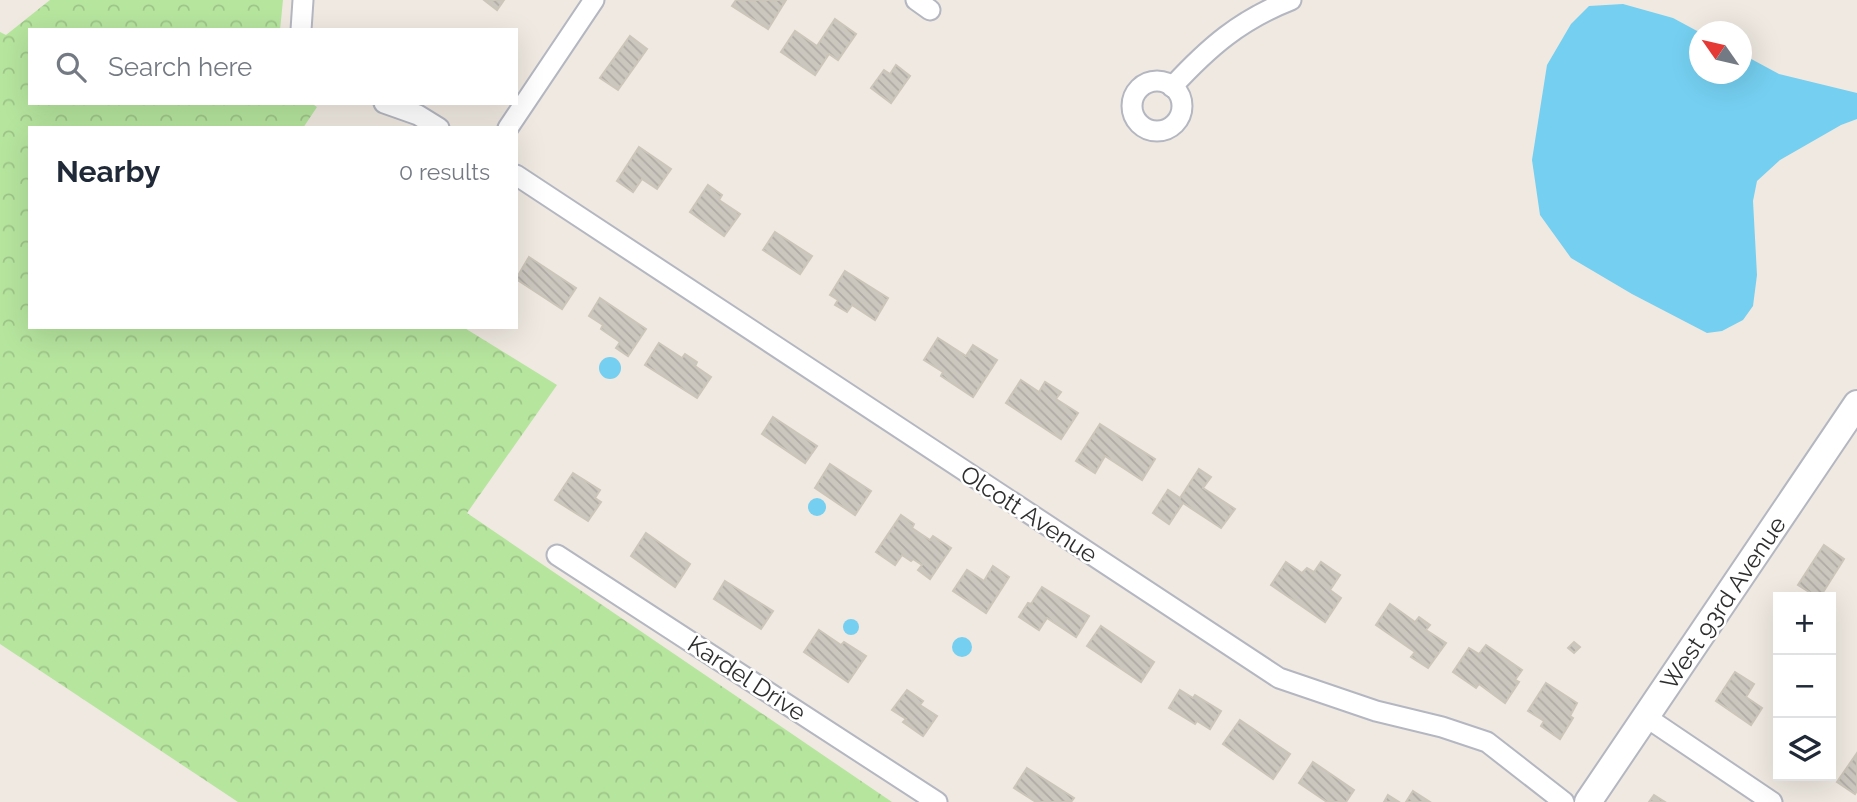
<!DOCTYPE html>
<html lang="en">
<head>
<meta charset="utf-8">
<style>
	body { margin:0; font-family:Raleway,sans-serif; background:#f2f2f3; color:#1f2937 }
	.controls { position:absolute; right:21px; bottom:21px; display:grid; overflow:hidden; border-radius:0px; box-shadow:0 7px 28px #0002 }
	.controls button { width:63px; height:63px; display:grid; place-items:center; padding:0; border:0; border-bottom:2px solid #e0e1e3; background:#fff; color:#1f2937; font:35px sans-serif }
	.compass { position:absolute; left:1689px; top:21px; width:63px; height:63px; border-radius:50%; background:#fff; box-shadow:0 7px 28px #0002; rotate:304deg }
	.list { margin:0; padding:0; list-style:none }
	h2 { display:flex; justify-content:space-between; align-items:center; height:91px; margin:0; padding:0 28px; font-size:30px }
	h2 small { font-size:23px; font-weight:400; color:#747a83 }
	.icon { flex:none; width:38px; height:38px; fill:none; stroke:currentColor; stroke-width:2; stroke-linecap:round; stroke-linejoin:round }
	.map { position:relative; flex:none; width:1857px; height:802px; overflow:hidden }
	.search { position:absolute; background:#fff; box-shadow:0 7px 28px #0002; left:28px; top:28px; width:490px; height:77px; display:flex; align-items:center; gap:18px; box-sizing:border-box; padding:0 24px; border-radius:0px; color:#747a83; font-size:26px }
	.panel { position:absolute; background:#fff; box-shadow:0 7px 28px #0002; left:28px; top:126px; width:490px; height:203px; border-radius:0px }
	.map>svg:first-child { display:block }
	.forest { fill:url(#forest-crowns) }
	.water { fill:#75cff0 }
	.building { fill:url(#building-back-hatch); stroke:#cbc5ba; stroke-width:2 }
	.lines { fill:none; stroke-linecap:round; stroke-linejoin:round }
	.street-casing { stroke:#b4b7c1; stroke-width:23 }
	.secondary-casing { stroke:#b4b7c1; stroke-width:30 }
	.street { stroke:#fff; stroke-width:19 }
	.secondary { stroke:#fff; stroke-width:26 }
	.labels { text-anchor:middle; dominant-baseline:central; stroke-width:5; stroke-linejoin:round; paint-order:stroke }
	.street-label { font-size:24px; fill:#2e2e2e; stroke:#fff }
</style>
</head>
<body>
<div class="map">
<svg width="1857" height="802" viewBox="0 0 1857 802">
	<defs>
		<pattern id="forest-crowns" width="20" height="18" patternUnits="userSpaceOnUse" patternTransform="scale(1.75)"><rect width="20" height="18" fill="#b6e59e"/><path d="M2 6a3 3 0 1 1 6 0M12 15a3 3 0 1 1 6 0" fill="none" stroke="#9dc588"/></pattern>
		<pattern id="building-back-hatch" width="6" height="6" patternUnits="userSpaceOnUse" patternTransform="scale(1.75)"><rect width="6" height="6" fill="#cbc7bf"/><path d="M-1 5l2 2M0 0l6 6M5-1l2 2" fill="none" stroke="#afaba4"/></pattern>
	</defs>
	<rect width="100%" height="100%" fill="#efe9e1"/>
	<!-- forest -->
	<polygon class="forest" points="50,0 283,0 280,30 30,30 30,103 311,103 317,107 303,128 30,128 30,327 463,327 557,385 467,513 892,802 238,802 0,644 0,32 6,35"/>
	<!-- water -->
	<g class="water">
		<polygon points="1623,4 1673,18 1699,32 1700,74 1742,74 1742,54 1779,74 1857,93 1857,119 1841,125 1780,160 1757,181 1753,201 1757,275 1753,306 1743,320 1722,331 1707,333 1632,294 1571,258 1540,215 1532,160 1547,65 1571,24 1589,6"/>
		<circle cx="610" cy="368" r="11"/>
		<circle cx="817" cy="507" r="9"/>
		<circle cx="851" cy="627" r="8"/>
		<circle cx="962" cy="647" r="10"/>
	</g>
	<!-- building -->
	<g class="building">
		<polygon points="484,0 504,0 497,10"/>
		<polygon points="736,0 786,0 768,29 732,6"/>
		<polygon points="835,19 856,34 838,60 829,54 815,75 781,52 795,31 817,46"/>
		<polygon points="630,36 647,49 618,90 600,78"/>
		<polygon points="896,65 910,76 891,103 871,88 884,70 890,74"/>
		<polygon points="639,147 671,169 657,189 642,179 633,192 617,181"/>
		<polygon points="708,185 722,195 719,200 740,214 724,236 690,212"/>
		<polygon points="775,232 812,256 800,274 763,250"/>
		<polygon points="529,257 576,288 562,309 516,279"/>
		<polygon points="845,271 888,298 875,320 852,305 847,312 835,305 838,300 830,295"/>
		<polygon points="600,298 646,329 628,356 616,348 620,342 601,329 603,325 589,316"/>
		<polygon points="938,338 966,356 973,345 997,360 973,397 941,376 943,372 924,360"/>
		<polygon points="659,343 682,358 685,354 697,362 695,366 711,377 697,398 645,365"/>
		<polygon points="1021,380 1039,392 1045,382 1061,392 1056,399 1078,413 1061,439 1006,403"/>
		<polygon points="773,417 817,446 805,463 762,434"/>
		<polygon points="1100,424 1155,459 1142,480 1105,456 1095,473 1076,461"/>
		<polygon points="830,464 871,491 855,515 815,488"/>
		<polygon points="1199,469 1211,477 1203,488 1235,509 1221,528 1183,503 1169,524 1153,513 1168,490 1180,498"/>
		<polygon points="573,473 600,490 595,498 601,502 588,521 555,500"/>
		<polygon points="901,515 914,524 912,528 930,540 933,536 951,548 930,579 918,570 922,565 913,559 911,561 902,555 895,565 876,552"/>
		<polygon points="646,533 690,564 675,587 631,556"/>
		<polygon points="1824,545 1844,559 1820,597 1817,597 1798,585"/>
		<polygon points="1286,562 1302,573 1307,568 1314,572 1321,562 1340,575 1330,590 1341,598 1325,622 1271,585"/>
		<polygon points="993,566 1009,577 986,613 953,591 967,570 984,581"/>
		<polygon points="725,581 773,611 761,629 714,599"/>
		<polygon points="1042,587 1089,616 1076,637 1047,618 1039,630 1019,617 1028,603 1031,604"/>
		<polygon points="1390,604 1415,622 1419,617 1430,625 1426,630 1446,643 1428,668 1411,657 1415,652 1376,625"/>
		<polygon points="1101,626 1154,662 1141,682 1087,646"/>
		<polygon points="819,630 841,645 844,642 866,656 848,682 804,652"/>
		<polygon points="1574,642 1580,647 1574,653 1568,648"/>
		<polygon points="1486,645 1522,670 1515,680 1519,682 1505,703 1479,684 1476,688 1453,672 1469,648 1479,654"/>
		<polygon points="1735,672 1754,684 1746,697 1762,708 1751,725 1716,701"/>
		<polygon points="1546,683 1577,703 1570,716 1573,718 1560,739 1541,726 1544,721 1528,711"/>
		<polygon points="907,690 923,701 920,705 937,716 923,736 903,722 906,719 892,710"/>
		<polygon points="1180,690 1193,698 1195,695 1221,711 1210,729 1197,721 1195,724 1169,708"/>
		<polygon points="1240,720 1290,754 1273,779 1223,744"/>
		<polygon points="1857,753 1857,791 1855,794 1837,782"/>
		<polygon points="1313,762 1354,790 1346,802 1327,802 1299,783"/>
		<polygon points="1027,768 1074,798 1071,802 1036,802 1014,788"/>
		<polygon points="1413,791 1430,802 1406,802"/>
		<polygon points="1388,795 1399,802 1384,802"/>
		<polygon points="1654,795 1665,802 1649,802"/>
	</g>
	<g class="lines">
		<!-- street casing -->
		<g class="street-casing">
			<g id="street">
				<polyline points="916,0 930,10"/>
				<polyline points="301,30 303,0"/>
				<circle cx="1157" cy="106" r="25"/>
				<path d="M 1172,87 C 1209,47 1240,20 1291,0"/>
				<polyline points="384,103 418,115 439,128"/>
				<polyline points="508,128 594,0"/>
				<polyline points="516,175 1279,678 1376,711 1442,727 1487,742 1564,802"/>
				<polyline points="557,555 937,802"/>
				<polyline points="1646,717 1772,802"/>
			</g>
		</g>
		<!-- secondary casing -->
		<g class="secondary-casing">
			<polyline id="secondary" points="1588,802 1857,404"/>
		</g>
		<!-- street -->
		<use href="#street" class="street"/>
		<!-- secondary -->
		<use href="#secondary" class="secondary"/>
	</g>
	<g class="labels">
		<!-- street labels -->
		<g class="street-label">
			<text transform="translate(1029 514) rotate(33)">Olcott Avenue</text>
			<text transform="translate(1723 603) rotate(-56)">West 93rd Avenue</text>
			<text transform="translate(747 678) rotate(33)">Kardel Drive</text>
		</g>
	</g>
</svg>
<div class="controls">
<button>+</button>
<button>−</button>
<button><svg class="icon" aria-label="layers" viewBox="0 0 24 24"><path d="M12 4l9 5-9 5-9-5zM3 14l9 5 9-5"/></svg></button>
</div>
<svg class="compass" viewBox="-18 -18 36 36"><path d="M0-13l5 13h-10z" fill="#e53935"/><path d="M0 13l5-13h-10z" fill="#747a83"/></svg>
<div class="search"><svg class="icon" aria-label="search" viewBox="0 0 24 24"><circle cx="10" cy="10" r="6"/><path d="M15 15l6 6"/></svg>Search here</div>
<section class="panel">
<h2>Nearby<small>0 results</small></h2>
<ul class="list">
</ul>
</section>
</div>
</body>
</html>
